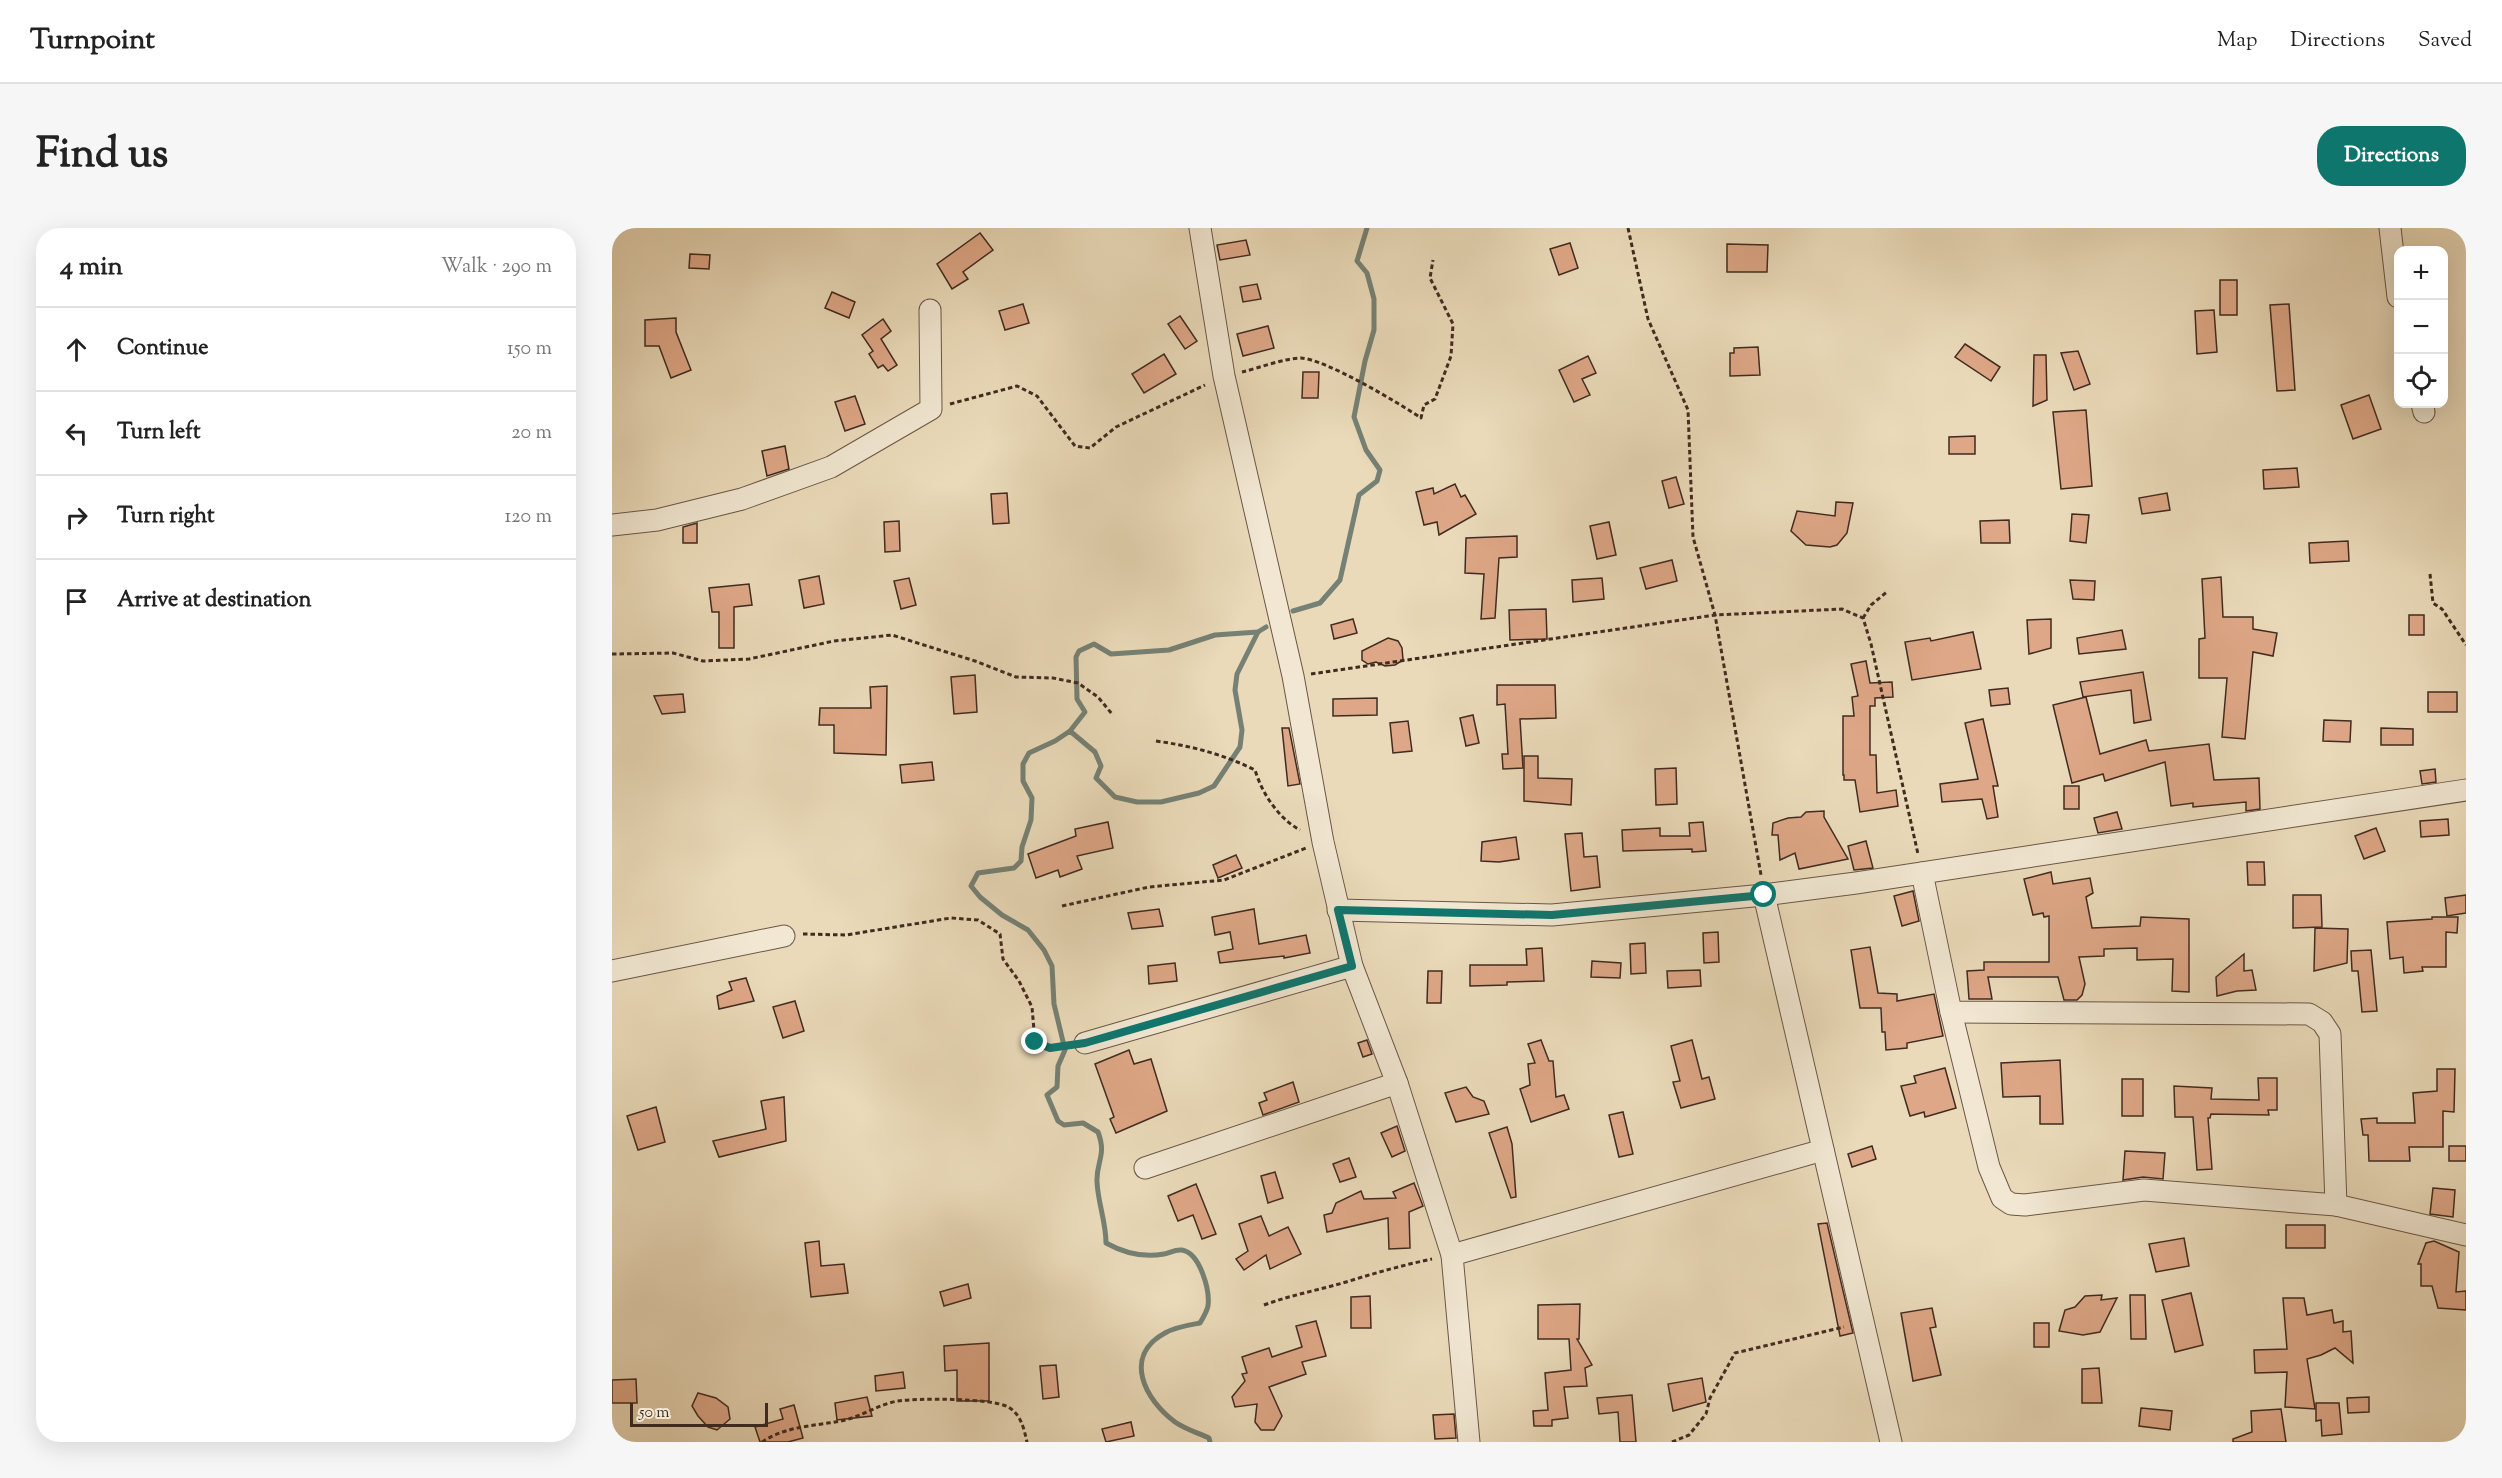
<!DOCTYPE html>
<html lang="en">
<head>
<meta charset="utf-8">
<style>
	body { margin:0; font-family:"Sorts Mill Goudy",serif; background:#f6f6f6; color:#222 }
	.controls { position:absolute; right:18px; top:18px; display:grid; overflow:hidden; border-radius:12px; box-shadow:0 6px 24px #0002 }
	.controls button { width:54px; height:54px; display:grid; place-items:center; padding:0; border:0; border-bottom:2px solid #e0e0e0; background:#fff; color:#222; font:30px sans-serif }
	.scale { position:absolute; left:18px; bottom:15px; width:138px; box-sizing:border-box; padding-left:6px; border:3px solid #402b21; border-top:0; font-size:16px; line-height:21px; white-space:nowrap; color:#402b21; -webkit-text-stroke:4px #f1e7d2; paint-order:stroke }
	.stop { position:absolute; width:18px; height:18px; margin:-14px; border:4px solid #0f766e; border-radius:50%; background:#fff }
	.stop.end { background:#0f766e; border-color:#fff; box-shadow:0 2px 6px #0008 }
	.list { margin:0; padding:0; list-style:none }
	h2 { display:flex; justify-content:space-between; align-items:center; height:78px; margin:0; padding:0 24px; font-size:26px }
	h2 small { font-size:20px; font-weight:400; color:#767676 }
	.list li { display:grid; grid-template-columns:39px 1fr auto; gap:18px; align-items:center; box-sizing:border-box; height:84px; padding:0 24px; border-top:2px solid #e0e0e0 }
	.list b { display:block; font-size:22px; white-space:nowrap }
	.list em { font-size:20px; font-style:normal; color:#767676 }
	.icon { flex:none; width:33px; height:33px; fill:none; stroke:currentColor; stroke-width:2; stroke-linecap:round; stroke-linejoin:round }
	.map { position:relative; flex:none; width:1854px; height:1214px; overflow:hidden; border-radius:24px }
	header { display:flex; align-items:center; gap:36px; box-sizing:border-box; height:84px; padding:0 30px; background:#fff; border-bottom:2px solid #e0e0e0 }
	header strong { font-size:28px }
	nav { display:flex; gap:33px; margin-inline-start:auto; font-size:21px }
	.intro { display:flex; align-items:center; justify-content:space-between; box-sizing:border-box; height:144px; padding:0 36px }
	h1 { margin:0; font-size:42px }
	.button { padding:15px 27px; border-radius:24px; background:#0f766e; color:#fff; font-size:21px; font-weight:700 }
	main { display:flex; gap:36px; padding:0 36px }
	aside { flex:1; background:#fff; border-radius:24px; box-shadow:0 6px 24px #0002 }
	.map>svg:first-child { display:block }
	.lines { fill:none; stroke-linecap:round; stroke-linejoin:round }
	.stream { stroke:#758174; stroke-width:5 }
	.building { fill:#dea787; stroke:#402b21; stroke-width:1.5 }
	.street-casing { stroke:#6a5747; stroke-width:23 }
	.path { stroke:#402b21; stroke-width:3; stroke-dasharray:4.5 3; stroke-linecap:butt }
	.street { stroke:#f1e7d2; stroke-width:21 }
	.route { stroke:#0f766e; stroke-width:8 }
</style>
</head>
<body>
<header>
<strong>Turnpoint</strong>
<nav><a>Map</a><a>Directions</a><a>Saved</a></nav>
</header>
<div class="intro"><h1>Find us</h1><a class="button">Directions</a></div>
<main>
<aside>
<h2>4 min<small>Walk · 290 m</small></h2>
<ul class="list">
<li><svg class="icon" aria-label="ahead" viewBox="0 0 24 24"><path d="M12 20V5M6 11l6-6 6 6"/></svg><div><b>Continue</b></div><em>150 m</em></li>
<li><svg class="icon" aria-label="left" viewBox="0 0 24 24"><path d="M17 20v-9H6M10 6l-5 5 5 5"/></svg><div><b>Turn left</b></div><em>20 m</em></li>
<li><svg class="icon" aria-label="right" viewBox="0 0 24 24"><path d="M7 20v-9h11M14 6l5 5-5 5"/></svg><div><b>Turn right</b></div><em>120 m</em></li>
<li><svg class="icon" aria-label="arrive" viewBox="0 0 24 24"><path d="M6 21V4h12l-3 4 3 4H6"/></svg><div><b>Arrive at destination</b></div></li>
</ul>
</aside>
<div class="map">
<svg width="1854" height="1214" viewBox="0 0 1854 1214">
	<rect width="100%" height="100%" fill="#eadab9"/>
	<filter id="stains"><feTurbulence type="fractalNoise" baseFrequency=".00333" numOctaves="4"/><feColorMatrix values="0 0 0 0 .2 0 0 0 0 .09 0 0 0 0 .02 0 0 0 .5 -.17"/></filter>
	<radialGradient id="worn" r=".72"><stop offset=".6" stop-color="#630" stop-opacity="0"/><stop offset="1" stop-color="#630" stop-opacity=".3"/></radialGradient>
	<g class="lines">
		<!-- stream -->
		<g class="stream">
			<polyline points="681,383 708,375 728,352 747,267 765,253 768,242 754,222 742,189 753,133 762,102 762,71 755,45 745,33 755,0"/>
			<polyline points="458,503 473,484 465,471 464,429 467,423 482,416 499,426 557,422 603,407 646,404 654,399"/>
			<path d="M 598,1214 L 597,1210 C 586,1205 573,1201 563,1194 C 533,1172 510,1128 553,1105 C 563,1099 577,1097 588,1095 C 591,1090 595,1083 596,1078 C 598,1062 588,1025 570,1022 C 563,1021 558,1025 552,1026 C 531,1030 512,1025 494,1015 C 494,994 486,975 485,954 C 484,933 495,928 486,904 L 471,895 L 452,897 L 446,893 L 435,867 L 445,859 L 446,838 L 453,822 L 442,776 L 440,738 L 432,722 L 416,702 L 390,687 L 368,669 L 359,658 L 366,645 L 402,640 L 409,633 L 410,619 L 419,592 L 420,570 L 411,553 L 411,536 L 417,525 L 443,513 L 458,503 L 483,524 L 489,538 L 484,550 L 503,569 L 525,574 L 549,574 L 587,565 L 602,558 L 628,519 L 630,502 L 623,462 L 625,446 L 646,404"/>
		</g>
	</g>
	<!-- building -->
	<g class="building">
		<polygon points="368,5 381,22 351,44 356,51 340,61 325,36"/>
		<polygon points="634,12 638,27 608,32 605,17"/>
		<polygon points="958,15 966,40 947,47 938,21"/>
		<polygon points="1115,16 1156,17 1155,44 1115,44"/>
		<polygon points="78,26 98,27 97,41 77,40"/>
		<rect x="1608" y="52" width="17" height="35"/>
		<polygon points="645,56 649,71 631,74 628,59"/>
		<polygon points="220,64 243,74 237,90 213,80"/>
		<polygon points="411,76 417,95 393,102 387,83"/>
		<polygon points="1677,76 1683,162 1665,163 1658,77"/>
		<polygon points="1602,82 1605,124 1585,126 1583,83"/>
		<polygon points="568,88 585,113 573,121 556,96"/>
		<polygon points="64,90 64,104 79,142 59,150 47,118 33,118 33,92"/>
		<polygon points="271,91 279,103 269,111 285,137 276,143 271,137 266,140 257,126 261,123 250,107"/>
		<polygon points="656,98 662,120 631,128 625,106"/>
		<polygon points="1353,116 1388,139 1379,153 1343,129"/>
		<polygon points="1146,119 1148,147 1118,148 1118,125 1122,125 1122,120"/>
		<polygon points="1466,123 1478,156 1462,162 1449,125"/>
		<polygon points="552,126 564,146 532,165 520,146"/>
		<polygon points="1422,127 1434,127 1435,172 1421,178"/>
		<polygon points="976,128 984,145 970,151 978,167 962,174 947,142"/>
		<polygon points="691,144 707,144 706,170 690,170"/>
		<polygon points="1757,167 1769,201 1741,211 1729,177"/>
		<polygon points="243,168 253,196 233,203 223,174"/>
		<polygon points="1474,182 1480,258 1449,261 1441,184"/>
		<polygon points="1363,208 1363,226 1337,226 1337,209"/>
		<polygon points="173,218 177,241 155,248 150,223"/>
		<polygon points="1685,240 1687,259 1652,261 1651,242"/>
		<polygon points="1064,249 1072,276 1057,280 1050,253"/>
		<polygon points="843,256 849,269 853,267 864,286 827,307 825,294 812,297 804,264 821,260 822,266"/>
		<polygon points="395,265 397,295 381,296 379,266"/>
		<polygon points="1555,265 1558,282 1530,286 1527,270"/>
		<polygon points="1224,274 1241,275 1235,305 1225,317 1218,319 1194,317 1179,303 1185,283 1223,288"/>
		<polygon points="1460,286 1477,287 1474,315 1458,313"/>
		<polygon points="1397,292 1398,315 1369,315 1368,293"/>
		<polygon points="287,293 288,323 273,324 272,294"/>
		<polygon points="997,294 1004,327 985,331 978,298"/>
		<polygon points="85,295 85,315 71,315 71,299"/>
		<polygon points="905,308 905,329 887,330 883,390 869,391 872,346 853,345 854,310"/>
		<polygon points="1736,313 1737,333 1698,335 1697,315"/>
		<polygon points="1060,332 1065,353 1034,361 1028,340"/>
		<polygon points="207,348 212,376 192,380 187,352"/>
		<polygon points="1609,349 1611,389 1641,389 1641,401 1665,405 1661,428 1641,424 1633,511 1610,509 1615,450 1587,450 1587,411 1593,410 1590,351"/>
		<polygon points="297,350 304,377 289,381 282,353"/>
		<polygon points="990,350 992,371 961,374 960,352"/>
		<polygon points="1458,352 1483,353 1482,372 1461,371"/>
		<polygon points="137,356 140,377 122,379 122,420 107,420 107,384 100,384 97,360"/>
		<polygon points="934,381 935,411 898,412 897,382"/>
		<rect x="1797" y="387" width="15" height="20"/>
		<polygon points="741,391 745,405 722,411 719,397"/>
		<polygon points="1439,391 1439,420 1417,426 1415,392"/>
		<polygon points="1510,402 1514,421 1467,426 1465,410"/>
		<polygon points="1361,404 1369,441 1300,452 1293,414 1318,410 1319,413"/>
		<polygon points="776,410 786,413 790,420 791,432 783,437 773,438 764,434 756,436 750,432 750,423"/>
		<polygon points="1254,433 1258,455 1280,454 1281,469 1263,470 1263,478 1258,478 1258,527 1264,527 1265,565 1284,562 1286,578 1248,584 1243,552 1232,552 1232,547 1231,547 1231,488 1242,488 1240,469 1246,468 1239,436"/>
		<polygon points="1531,444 1539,492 1522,495 1519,462 1471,469 1468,454"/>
		<polygon points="363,447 365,484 342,486 339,449"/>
		<polygon points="885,457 943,457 944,490 908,491 911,540 891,541 890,526 896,526 893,476 885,477"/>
		<polygon points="275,458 274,527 222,525 222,497 207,497 208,480 259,480 258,459"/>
		<polygon points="1396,460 1398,476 1379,478 1377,462"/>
		<rect x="1816" y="464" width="29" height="20"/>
		<polygon points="71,466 73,484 50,486 42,468"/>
		<polygon points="1474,469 1488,526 1534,512 1537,523 1597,516 1602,552 1647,550 1648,581 1634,583 1634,574 1581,579 1581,575 1559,578 1553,534 1493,553 1491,546 1460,555 1441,477"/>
		<polygon points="765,470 765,487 721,488 721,471"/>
		<polygon points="861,487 867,515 854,518 848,490"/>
		<polygon points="1371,491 1386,558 1381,558 1386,589 1375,591 1370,571 1330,574 1328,556 1366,551 1353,495"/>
		<polygon points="1712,492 1739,493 1738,514 1711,513"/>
		<polygon points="796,493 800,523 781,525 778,495"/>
		<polygon points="670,500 677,500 688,556 676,558"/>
		<polygon points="1769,500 1801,501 1801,517 1769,517"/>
		<polygon points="912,528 926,528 926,550 960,551 959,577 912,573"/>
		<polygon points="320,534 322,552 290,555 288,537"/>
		<polygon points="1064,540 1065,576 1044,577 1043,541"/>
		<polygon points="1823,541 1824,554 1810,556 1808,543"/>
		<rect x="1452" y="558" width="15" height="23"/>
		<polygon points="1212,583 1212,589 1236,631 1187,641 1183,625 1168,632 1166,607 1160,607 1161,595 1176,590 1189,589 1194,584"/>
		<polygon points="1505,584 1510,601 1486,605 1482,590"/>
		<polygon points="1836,591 1837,607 1809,609 1808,593"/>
		<polygon points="496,594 501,620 465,628 470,641 448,649 446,642 424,650 416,626 464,608 463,601"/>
		<polygon points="1091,594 1094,623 1080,624 1080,621 1011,623 1010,602 1048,600 1048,608 1078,608 1077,595"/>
		<polygon points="1764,600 1773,623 1752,631 1743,608"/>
		<polygon points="970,605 972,629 985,628 988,659 959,663 953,606"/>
		<polygon points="904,609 907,631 887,634 869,633 870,614"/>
		<polygon points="1254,613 1261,640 1242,642 1236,618"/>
		<polygon points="624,627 630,640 606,650 601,637"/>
		<polygon points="1635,634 1652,634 1653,657 1636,657"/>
		<polygon points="1439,644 1441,656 1478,650 1481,665 1474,669 1480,700 1528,698 1529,689 1577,691 1577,764 1560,763 1561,731 1525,732 1525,720 1492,721 1492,728 1467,729 1473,756 1470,767 1465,772 1452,772 1446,749 1376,749 1380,771 1357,771 1355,743 1372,742 1372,734 1437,734 1437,688 1432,689 1431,685 1421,687 1412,651"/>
		<polygon points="1301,663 1307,693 1290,698 1282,668"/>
		<polygon points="1681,667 1709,667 1710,699 1681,700"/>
		<polygon points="1854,667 1854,685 1835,688 1833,670"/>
		<polygon points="547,681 551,698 520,701 516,685"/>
		<polygon points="642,681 647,716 694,707 698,725 672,730 672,728 608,735 606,724 621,721 618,704 603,707 600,689"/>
		<polygon points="1820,689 1846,689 1845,705 1834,704 1834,739 1810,739 1811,743 1792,745 1791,729 1778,731 1775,694 1820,691"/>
		<polygon points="1703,700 1736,701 1735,735 1702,743"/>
		<polygon points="1106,704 1107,734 1092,735 1091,705"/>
		<polygon points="1033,715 1034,745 1019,746 1018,716"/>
		<polygon points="1258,719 1266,765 1285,766 1285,773 1322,766 1331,808 1295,815 1295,820 1274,822 1273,804 1270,804 1269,780 1248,780 1239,722"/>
		<polygon points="930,720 932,753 895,754 895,757 858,758 858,737 915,737 914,721"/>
		<polygon points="1759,722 1765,783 1750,784 1746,743 1740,743 1739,723"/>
		<polygon points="1632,726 1632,743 1640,742 1644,762 1625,763 1605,768 1604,749"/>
		<polygon points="980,733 1009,735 1008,750 979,749"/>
		<polygon points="563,735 565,753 537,756 536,738"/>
		<polygon points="1088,742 1089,758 1056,760 1055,743"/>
		<polygon points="816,743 830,743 829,775 815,775"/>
		<polygon points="134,750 142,773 107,781 105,768 120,762 117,754"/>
		<polygon points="183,773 192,803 171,810 161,779"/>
		<polygon points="755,812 760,826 751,829 746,815"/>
		<polygon points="929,812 937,833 941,833 944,869 952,867 957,881 919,894 908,861 918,857 916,836 923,835 916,816"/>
		<polygon points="1080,812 1090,851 1097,849 1103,871 1069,880 1061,854 1068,853 1059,818"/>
		<polygon points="517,822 522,836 539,831 555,883 504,905 498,891 502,889 483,836"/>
		<polygon points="1448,832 1451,896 1428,896 1428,868 1391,869 1389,835"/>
		<polygon points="1333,840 1344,880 1313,889 1312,884 1298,888 1289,858 1304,855 1302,848"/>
		<polygon points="1825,841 1843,841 1842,884 1831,883 1831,919 1797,919 1798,933 1757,933 1756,907 1751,907 1749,891 1765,890 1765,895 1803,895 1801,865 1825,863"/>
		<polygon points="1646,850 1665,850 1665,882 1656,882 1657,887 1599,886 1598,890 1596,890 1600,941 1585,942 1581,889 1563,889 1562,858 1600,860 1599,871 1647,872"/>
		<rect x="1510" y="851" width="21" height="37"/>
		<polygon points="681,854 687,874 651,887 647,875 655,872 652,865"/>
		<polygon points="854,859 861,869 872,873 877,886 844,894 833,865"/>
		<polygon points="172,869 174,913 107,929 101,913 154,901 149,873"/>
		<polygon points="44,879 53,914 26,922 15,888"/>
		<polygon points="1011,884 1021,926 1007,929 997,887"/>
		<polygon points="785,898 793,923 780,929 769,905"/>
		<polygon points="895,899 900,916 904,969 899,970 877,905"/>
		<polygon points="1260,918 1264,931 1240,939 1236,926"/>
		<rect x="1837" y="918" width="17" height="15"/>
		<polygon points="1513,923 1553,925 1551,951 1531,949 1511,952"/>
		<polygon points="737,930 744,949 728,954 721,936"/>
		<polygon points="663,944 671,970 656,975 649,948"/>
		<polygon points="802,955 811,978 797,984 798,1020 777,1021 776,990 715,1004 712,987 720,985 724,975 749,963 752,971 784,970 781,964"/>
		<polygon points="584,956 604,1006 590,1011 581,987 566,993 556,968"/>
		<polygon points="1821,960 1843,962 1841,989 1818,986"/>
		<polygon points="649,988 657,1008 676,999 689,1026 658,1041 654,1027 632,1042 624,1031 636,1023 627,996"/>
		<polygon points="1215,995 1241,1105 1228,1108 1206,996"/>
		<rect x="1674" y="997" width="39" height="23"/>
		<polygon points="1572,1010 1577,1038 1544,1044 1537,1016"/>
		<polygon points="207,1013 209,1038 232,1036 236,1065 199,1069 193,1015"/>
		<polygon points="1822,1013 1847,1024 1844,1064 1854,1063 1854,1082 1826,1080 1820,1058 1809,1058 1809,1036 1806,1036 1814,1015"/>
		<polygon points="356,1056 359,1070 332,1078 328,1064"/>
		<polygon points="1579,1065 1591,1117 1563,1124 1550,1072"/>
		<polygon points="1490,1067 1489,1072 1505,1070 1488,1104 1471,1107 1447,1103 1453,1082 1463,1079 1473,1068"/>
		<polygon points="1518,1067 1533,1067 1534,1111 1519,1111"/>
		<polygon points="758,1068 759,1100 739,1100 739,1069"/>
		<polygon points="1671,1070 1692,1070 1695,1087 1720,1082 1722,1095 1731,1093 1731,1104 1739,1103 1741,1135 1723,1120 1709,1127 1695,1131 1703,1181 1673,1179 1675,1144 1643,1145 1642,1122 1675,1121"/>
		<polygon points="968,1076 967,1111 965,1111 980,1137 973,1140 975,1158 952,1159 956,1190 940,1192 940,1198 922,1198 921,1183 936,1182 933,1145 959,1142 957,1111 926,1111 926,1077"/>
		<polygon points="1320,1080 1324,1099 1318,1100 1329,1147 1301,1153 1289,1085"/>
		<polygon points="704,1093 714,1128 690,1134 694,1146 657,1159 670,1188 662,1202 649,1202 643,1194 645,1176 623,1179 620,1169 633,1153 630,1146 635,1145 630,1129 657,1120 660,1129 690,1119 684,1098"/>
		<rect x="1422" y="1095" width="15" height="24"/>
		<polygon points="377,1115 377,1173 345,1173 345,1142 333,1143 332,1118"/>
		<polygon points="444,1137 447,1169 431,1171 428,1138"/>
		<polygon points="1487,1140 1490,1175 1470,1175 1470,1141"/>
		<polygon points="291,1144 293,1160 264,1163 263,1148"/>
		<polygon points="1090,1150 1094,1174 1061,1183 1056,1156"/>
		<polygon points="24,1151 25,1175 0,1175 0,1152"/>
		<polygon points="86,1165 104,1170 116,1179 118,1191 105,1202 96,1199 86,1188 80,1178"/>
		<polygon points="1020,1167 1024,1214 1008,1214 1006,1184 987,1186 985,1170"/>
		<polygon points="255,1169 260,1188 225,1192 223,1175"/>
		<polygon points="1757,1169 1757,1184 1736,1185 1735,1170"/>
		<polygon points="1704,1175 1727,1175 1730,1206 1710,1208 1709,1192 1704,1193"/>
		<polygon points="182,1177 191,1210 176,1214 148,1214 143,1199 171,1191 168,1181"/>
		<polygon points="1529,1180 1560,1183 1558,1202 1527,1198"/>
		<polygon points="1669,1181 1674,1214 1621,1214 1621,1211 1640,1204 1639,1183"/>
		<polygon points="842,1186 844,1210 823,1211 821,1187"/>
		<polygon points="519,1194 522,1208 494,1214 490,1201"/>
	</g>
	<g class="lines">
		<!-- street casing -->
		<g class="street-casing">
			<g id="street">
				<polyline points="588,0 612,148 681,448 711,614 740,738 785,855 840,1027"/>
				<polyline points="1778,0 1786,69"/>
				<polyline points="1810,176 1812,184"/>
				<polyline points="0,297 45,292 130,271 219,239 319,181 318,82"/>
				<polyline points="1310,645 1339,784 1697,786 1710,794 1718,806 1724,977 1854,1007"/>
				<polyline points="1152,667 1279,1214"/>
				<polyline points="726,682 940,687 1152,667 1244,655 1854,562"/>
				<polyline points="0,743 172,708"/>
				<polyline points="1339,784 1377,939 1390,970 1399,976 1413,977 1532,962 1724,977"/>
				<polyline points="473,815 740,738"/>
				<polyline points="533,940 785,855"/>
				<polyline points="857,1214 840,1027 1211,922"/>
			</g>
		</g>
		<!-- path -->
		<g class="path">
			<polyline points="1016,0 1036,91 1076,182 1081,309 1103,387 1149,647"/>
			<path d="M 630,144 C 647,140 673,130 689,130 C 713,131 787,175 809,190 L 812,177 L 823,171 L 839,128 L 841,96 L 818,50 L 821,32"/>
			<polyline points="338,176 405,158 425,168 463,218 478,220 504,199 593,157"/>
			<polyline points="1818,346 1821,375 1830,381 1854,417"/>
			<polyline points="1251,390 1259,377 1276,363"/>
			<polyline points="0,426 61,425 91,433 137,431 222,413 280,407 363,433 404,449 441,450 466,455 486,469 500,486"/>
			<polyline points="699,446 1103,387 1230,381 1251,390 1259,416 1306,626"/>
			<path d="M 544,513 C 579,518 611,526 643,542 C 650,565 666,590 688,602"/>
			<polyline points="450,678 537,659 612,652 694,620"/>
			<polyline points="191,706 234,707 339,690 366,692 388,706 391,731 407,753 420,779 423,814 438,820 453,817"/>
			<path d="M 652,1077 C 679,1067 707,1062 734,1054 C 763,1045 791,1037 820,1031"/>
			<path d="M 150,1214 C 174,1198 202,1198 229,1193 C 249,1189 267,1176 286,1173 C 305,1170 381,1170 396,1179 C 409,1186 412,1201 415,1214"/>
			<polyline points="1060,1214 1077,1207 1094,1186 1098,1170 1123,1125 1232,1099"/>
		</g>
		<!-- street -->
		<use href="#street" class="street"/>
	</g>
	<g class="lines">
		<!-- route -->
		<polyline class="route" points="423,814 438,820 473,815 740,738 726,682 940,687 1152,667"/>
	</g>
	<rect width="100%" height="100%" filter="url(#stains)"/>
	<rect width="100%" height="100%" fill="url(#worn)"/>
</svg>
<div class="controls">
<button>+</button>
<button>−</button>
<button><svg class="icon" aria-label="locate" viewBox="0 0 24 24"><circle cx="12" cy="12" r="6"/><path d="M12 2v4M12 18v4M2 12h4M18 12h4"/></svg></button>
</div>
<div class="scale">50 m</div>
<div class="stop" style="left:1152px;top:667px"></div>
<div class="stop end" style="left:423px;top:814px"></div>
</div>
</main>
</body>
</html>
